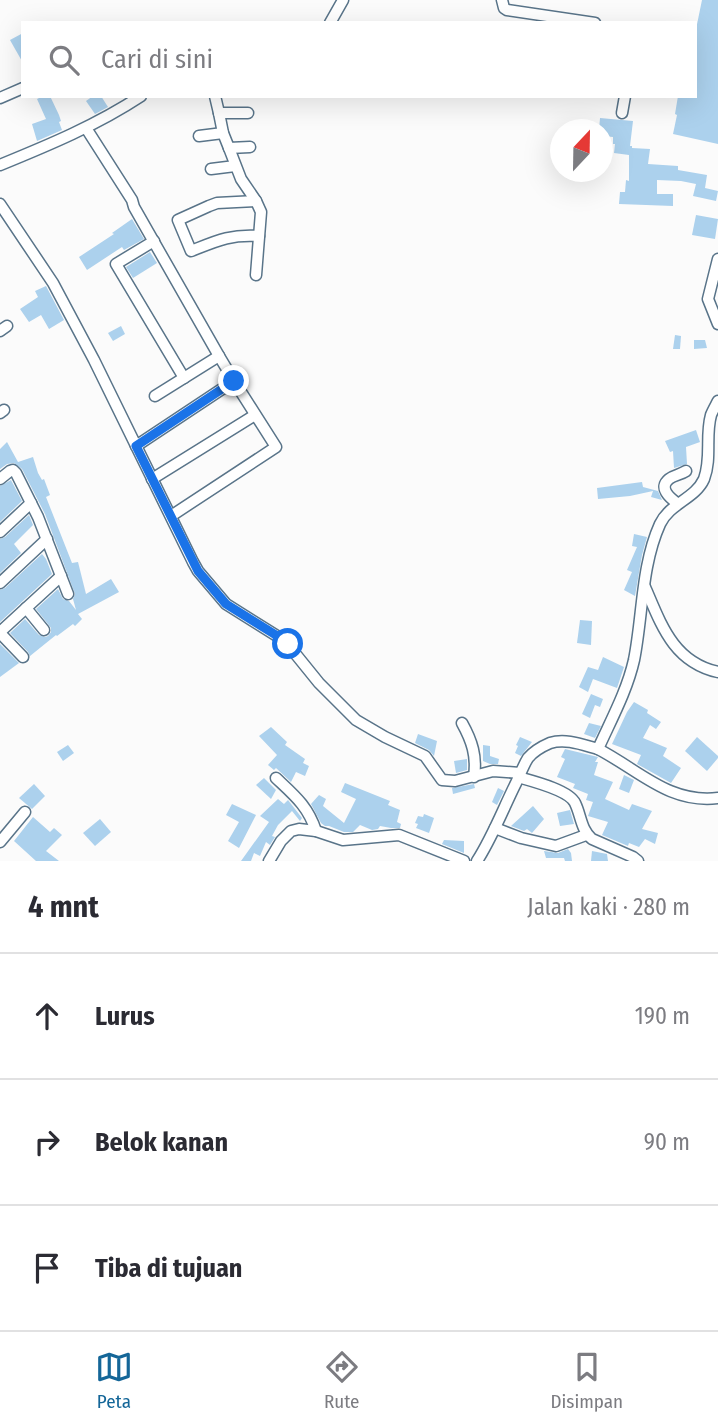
<!DOCTYPE html>
<html lang="id">
<head>
<meta charset="utf-8">
<style>
	body { margin:0; font-family:"Fira Sans Condensed",sans-serif; background:#f2f2f3; color:#2b2b33 }
	.compass { position:absolute; left:550px; top:119px; width:63px; height:63px; border-radius:50%; background:#fff; box-shadow:0 7px 28px #0002; rotate:22deg }
	.stop { position:absolute; width:21px; height:21px; margin:-16px; border:5px solid #1a73e8; border-radius:50%; background:#fff }
	.stop.end { background:#1a73e8; border-color:#fff; box-shadow:0 2px 7px #0008 }
	.list { margin:0; padding:0; list-style:none }
	h2 { display:flex; justify-content:space-between; align-items:center; height:91px; margin:0; padding:0 28px; font-size:30px }
	h2 small { font-size:23px; font-weight:400; color:#7c7c81 }
	.list li { display:grid; grid-template-columns:46px 1fr auto; gap:21px; align-items:center; box-sizing:border-box; height:126px; padding:0 28px; border-top:2px solid #e1e1e2 }
	.list b { display:block; font-size:26px; white-space:nowrap }
	.list em { font-size:23px; font-style:normal; color:#7c7c81 }
	.icon { flex:none; width:38px; height:38px; fill:none; stroke:currentColor; stroke-width:2; stroke-linecap:round; stroke-linejoin:round }
	.map { position:relative; flex:none; width:718px; height:861px; overflow:hidden }
	.search { position:absolute; background:#fff; box-shadow:0 7px 28px #0002; left:21px; right:21px; top:21px; height:77px; display:flex; align-items:center; gap:18px; box-sizing:border-box; padding:0 24px; border-radius:0px; color:#7c7c81; font-size:26px }
	.sheet { height:469px; background:#fff }
	nav { display:flex; justify-content:space-around; align-items:center; box-sizing:border-box; height:98px; border-top:2px solid #e1e1e2; background:#fff; font-size:19px; color:#7c7c81 }
	nav a { display:grid; justify-items:center; gap:4px }
	nav .on { color:#146698 }
	.map>svg:first-child { display:block }
	.building { fill:#acd1ed }
	.lines { fill:none; stroke-linecap:round; stroke-linejoin:round }
	.minor-casing { stroke:#597489; stroke-width:13 }
	.minor { stroke:#fff; stroke-width:10 }
	.route { stroke:#1a73e8; stroke-width:9 }
</style>
</head>
<body>
<div class="map">
<svg width="718" height="861" viewBox="0 0 718 861">
	<rect width="100%" height="100%" fill="#fbfbfb"/>
	<!-- building -->
	<g class="building">
		<polygon points="702,0 718,0 718,144 673,134 677,115 675,114 678,96 695,96 695,34"/>
		<polygon points="23,33 23,63 10,40"/>
		<polygon points="43,96 50,96 59,115 61,121 59,122 62,130 37,141 32,124 46,119 37,99"/>
		<polygon points="93,96 101,96 108,107 95,114 86,101"/>
		<polygon points="600,118 633,121 630,146 632,146 632,148 650,149 648,164 678,166 678,170 707,175 705,188 718,191 716,201 693,196 696,184 681,181 657,180 657,194 673,194 673,206 619,204 620,192 625,192 626,180 629,181 629,155 614,153 615,144 613,144 613,137 603,136 603,130 599,130"/>
		<polygon points="696,215 718,219 715,239 692,235"/>
		<polygon points="132,219 144,239 124,250 122,247 87,270 79,257 114,234 112,233"/>
		<polygon points="150,252 157,263 133,278 126,267"/>
		<polygon points="46,286 64,320 49,329 41,315 29,322 20,309 38,297 35,291"/>
		<polygon points="121,326 125,334 113,341 108,333"/>
		<polygon points="675,335 681,336 680,349 673,349"/>
		<polygon points="694,340 705,340 707,348 694,349"/>
		<polygon points="696,430 700,442 686,447 687,464 674,468 673,451 670,452 665,441"/>
		<polygon points="7,442 18,462 33,457 38,473 42,480 44,479 50,495 46,497 72,563 78,562 86,594 111,579 119,592 78,614 82,619 75,626 73,624 57,636 56,635 30,656 28,652 10,633 25,619 39,635 45,637 48,636 51,632 51,628 36,609 58,589 63,599 69,601 76,610 73,599 75,594 45,514 22,469 14,463 7,464 0,469 0,449"/>
		<polygon points="11,480 22,501 0,522 0,486"/>
		<polygon points="642,482 643,487 658,491 662,500 651,497 653,491 630,496 598,499 597,488"/>
		<polygon points="29,515 33,525 14,544 21,553 0,573 0,539 5,537"/>
		<polygon points="634,534 647,537 642,555 635,596 624,590 632,572 627,570 637,547 632,546"/>
		<polygon points="42,554 46,559 52,574 0,622 0,590 5,588"/>
		<polygon points="580,620 592,621 591,645 577,643"/>
		<polygon points="0,644 19,663 0,677"/>
		<polygon points="603,657 624,667 617,688 593,679 588,692 579,687 588,667 598,670"/>
		<polygon points="591,694 603,699 600,707 595,705 590,718 582,714"/>
		<polygon points="634,702 648,710 647,713 661,722 656,729 650,725 643,738 667,748 663,756 681,768 671,783 637,764 641,755 612,744 627,712"/>
		<polygon points="589,723 601,726 595,738 584,734"/>
		<polygon points="271,727 287,742 285,745 305,759 303,763 309,766 305,776 296,772 291,782 276,768 274,770 268,765 277,755 259,736"/>
		<polygon points="418,734 437,741 434,756 429,750 415,743"/>
		<polygon points="520,737 532,742 521,756 515,753 518,746 516,745"/>
		<polygon points="697,737 718,756 718,758 707,771 685,751"/>
		<polygon points="68,745 74,753 63,761 57,752"/>
		<polygon points="483,745 490,746 490,756 499,759 498,764 490,764 483,761"/>
		<polygon points="565,749 598,757 595,762 598,762 594,775 613,782 605,799 629,810 632,804 652,811 642,829 658,833 655,844 645,839 639,847 629,843 628,846 602,835 608,822 588,816 593,802 586,800 588,794 573,788 575,784 557,777 565,759 561,757"/>
		<polygon points="467,759 467,770 456,773 454,761"/>
		<polygon points="624,775 634,780 629,793 619,789"/>
		<polygon points="264,778 276,790 271,799 256,785"/>
		<polygon points="345,783 390,801 388,805 400,810 397,822 401,824 400,828 391,828 380,826 378,829 372,830 360,825 353,832 344,832 329,826 325,826 321,823 311,804 319,795 326,799 323,806 344,823 356,799 341,792"/>
		<polygon points="34,784 45,796 32,809 19,798"/>
		<polygon points="474,784 475,788 453,794 452,788"/>
		<polygon points="498,788 504,791 497,805 492,802"/>
		<polygon points="278,799 284,804 288,800 302,818 300,821 292,811 278,825 272,836 275,837 270,845 266,842 260,856 254,853 251,861 241,861 269,822 260,816"/>
		<polygon points="232,804 256,815 239,848 228,841 239,822 226,815"/>
		<polygon points="533,806 544,819 532,833 527,829 524,831 511,826"/>
		<polygon points="570,810 574,824 560,826 557,813"/>
		<polygon points="424,814 434,818 429,833 416,828 418,824 415,823 418,816 423,817"/>
		<polygon points="33,817 50,832 54,828 62,835 46,851 59,861 36,861 14,841"/>
		<polygon points="100,819 111,832 95,846 83,833"/>
		<polygon points="444,840 464,841 464,853 442,844"/>
		<polygon points="568,849 571,853 572,861 565,861 564,858 546,858 544,851 558,853"/>
		<polygon points="592,851 607,854 608,861 591,861"/>
	</g>
	<g class="lines">
		<!-- minor casing -->
		<g class="minor-casing">
			<g id="minor">
				<polyline points="502,0 504,8 507,10 595,23"/>
				<polyline points="330,23 343,0"/>
				<polyline points="215,96 219,113 248,113"/>
				<polyline points="0,98 23,88"/>
				<polyline points="219,113 223,133 229,148 250,147"/>
				<polyline points="622,113 625,96"/>
				<polyline points="86,128 132,200 134,207 219,356"/>
				<polyline points="199,136 223,133"/>
				<polyline points="229,148 241,179 256,201 261,212 256,275"/>
				<path d="M 0,165 C 49,145 97,125 141,96"/>
				<polyline points="211,169 235,166"/>
				<path d="M 256,201 L 217,203 L 209,206 L 178,220 L 191,251 C 216,241 230,234 259,236"/>
				<polyline points="0,204 53,283 94,360 193,562 198,571 226,604 285,641 319,683 356,720 385,737 425,756 442,780 455,781 493,771 520,773"/>
				<polyline points="154,241 116,264 184,378"/>
				<polyline points="718,259 708,299 718,324"/>
				<polyline points="0,331 7,326"/>
				<polyline points="155,396 219,356 234,381"/>
				<polyline points="0,413 4,410"/>
				<polyline points="136,446 234,381 276,447 171,516"/>
				<polyline points="0,479 10,471 13,470 16,473 38,517 68,594"/>
				<polyline points="152,479 255,415"/>
				<path d="M 677,503 C 670,498 658,488 669,479 C 674,475 680,475 686,471"/>
				<polyline points="0,532 31,503"/>
				<polyline points="0,583 47,539"/>
				<path d="M 645,587 C 661,624 673,662 718,672"/>
				<polyline points="26,608 44,630"/>
				<polyline points="0,632 61,576"/>
				<polyline points="0,633 23,657"/>
				<path d="M 462,723 C 472,741 477,756 474,777"/>
				<path d="M 598,749 C 639,770 669,804 718,798"/>
				<path d="M 518,777 C 532,781 569,790 575,803 C 581,815 581,830 592,839 L 633,857 L 638,861"/>
				<path d="M 276,778 C 294,795 308,806 316,831"/>
				<polyline points="495,828 521,838 556,846 586,835"/>
				<polyline points="0,842 25,812"/>
				<polyline points="269,861 281,841 291,831 299,829 316,831 343,840 399,835 464,861"/>
				<path d="M 477,861 C 493,836 503,809 516,783 C 520,775 523,766 528,758 C 533,752 543,746 550,743 C 566,738 583,745 598,749 C 611,720 627,691 634,660 C 643,615 641,566 660,524 C 670,503 695,499 704,479 C 712,458 705,436 711,415 C 713,410 716,405 718,401"/>
			</g>
		</g>
		<!-- minor -->
		<use href="#minor" class="minor"/>
	</g>
	<g class="lines">
		<!-- route -->
		<polyline class="route" points="234,381 136,446 198,571 226,604 279,637 288,644"/>
	</g>
</svg>
<svg class="compass" viewBox="-18 -18 36 36"><path d="M0-13l5 13h-10z" fill="#e53935"/><path d="M0 13l5-13h-10z" fill="#7c7c81"/></svg>
<div class="stop" style="left:288px;top:644px"></div>
<div class="stop end" style="left:234px;top:381px"></div>
<div class="search"><svg class="icon" aria-label="search" viewBox="0 0 24 24"><circle cx="10" cy="10" r="6"/><path d="M15 15l6 6"/></svg>Cari di sini</div>
</div>
<section class="sheet">
<h2>4 mnt<small>Jalan kaki · 280 m</small></h2>
<ul class="list">
<li><svg class="icon" aria-label="ahead" viewBox="0 0 24 24"><path d="M12 20V5M6 11l6-6 6 6"/></svg><div><b>Lurus</b></div><em>190 m</em></li>
<li><svg class="icon" aria-label="right" viewBox="0 0 24 24"><path d="M7 20v-9h11M14 6l5 5-5 5"/></svg><div><b>Belok kanan</b></div><em>90 m</em></li>
<li><svg class="icon" aria-label="arrive" viewBox="0 0 24 24"><path d="M6 21V4h12l-3 4 3 4H6"/></svg><div><b>Tiba di tujuan</b></div></li>
</ul>
</section>
<nav>
<a class="on"><svg class="icon" aria-label="map" viewBox="0 0 24 24"><path d="M3 6l6-2 6 2 6-2v14l-6 2-6-2-6 2zM9 4v14M15 6v14"/></svg>Peta</a>
<a><svg class="icon" aria-label="directions" viewBox="0 0 24 24"><path d="M12 3l9 9-9 9-9-9zM9 14v-3h6M13 9l2 2-2 2"/></svg>Rute</a>
<a><svg class="icon" aria-label="saved" viewBox="0 0 24 24"><path d="M7 4h10v16l-5-4-5 4z"/></svg>Disimpan</a>
</nav>
</body>
</html>
